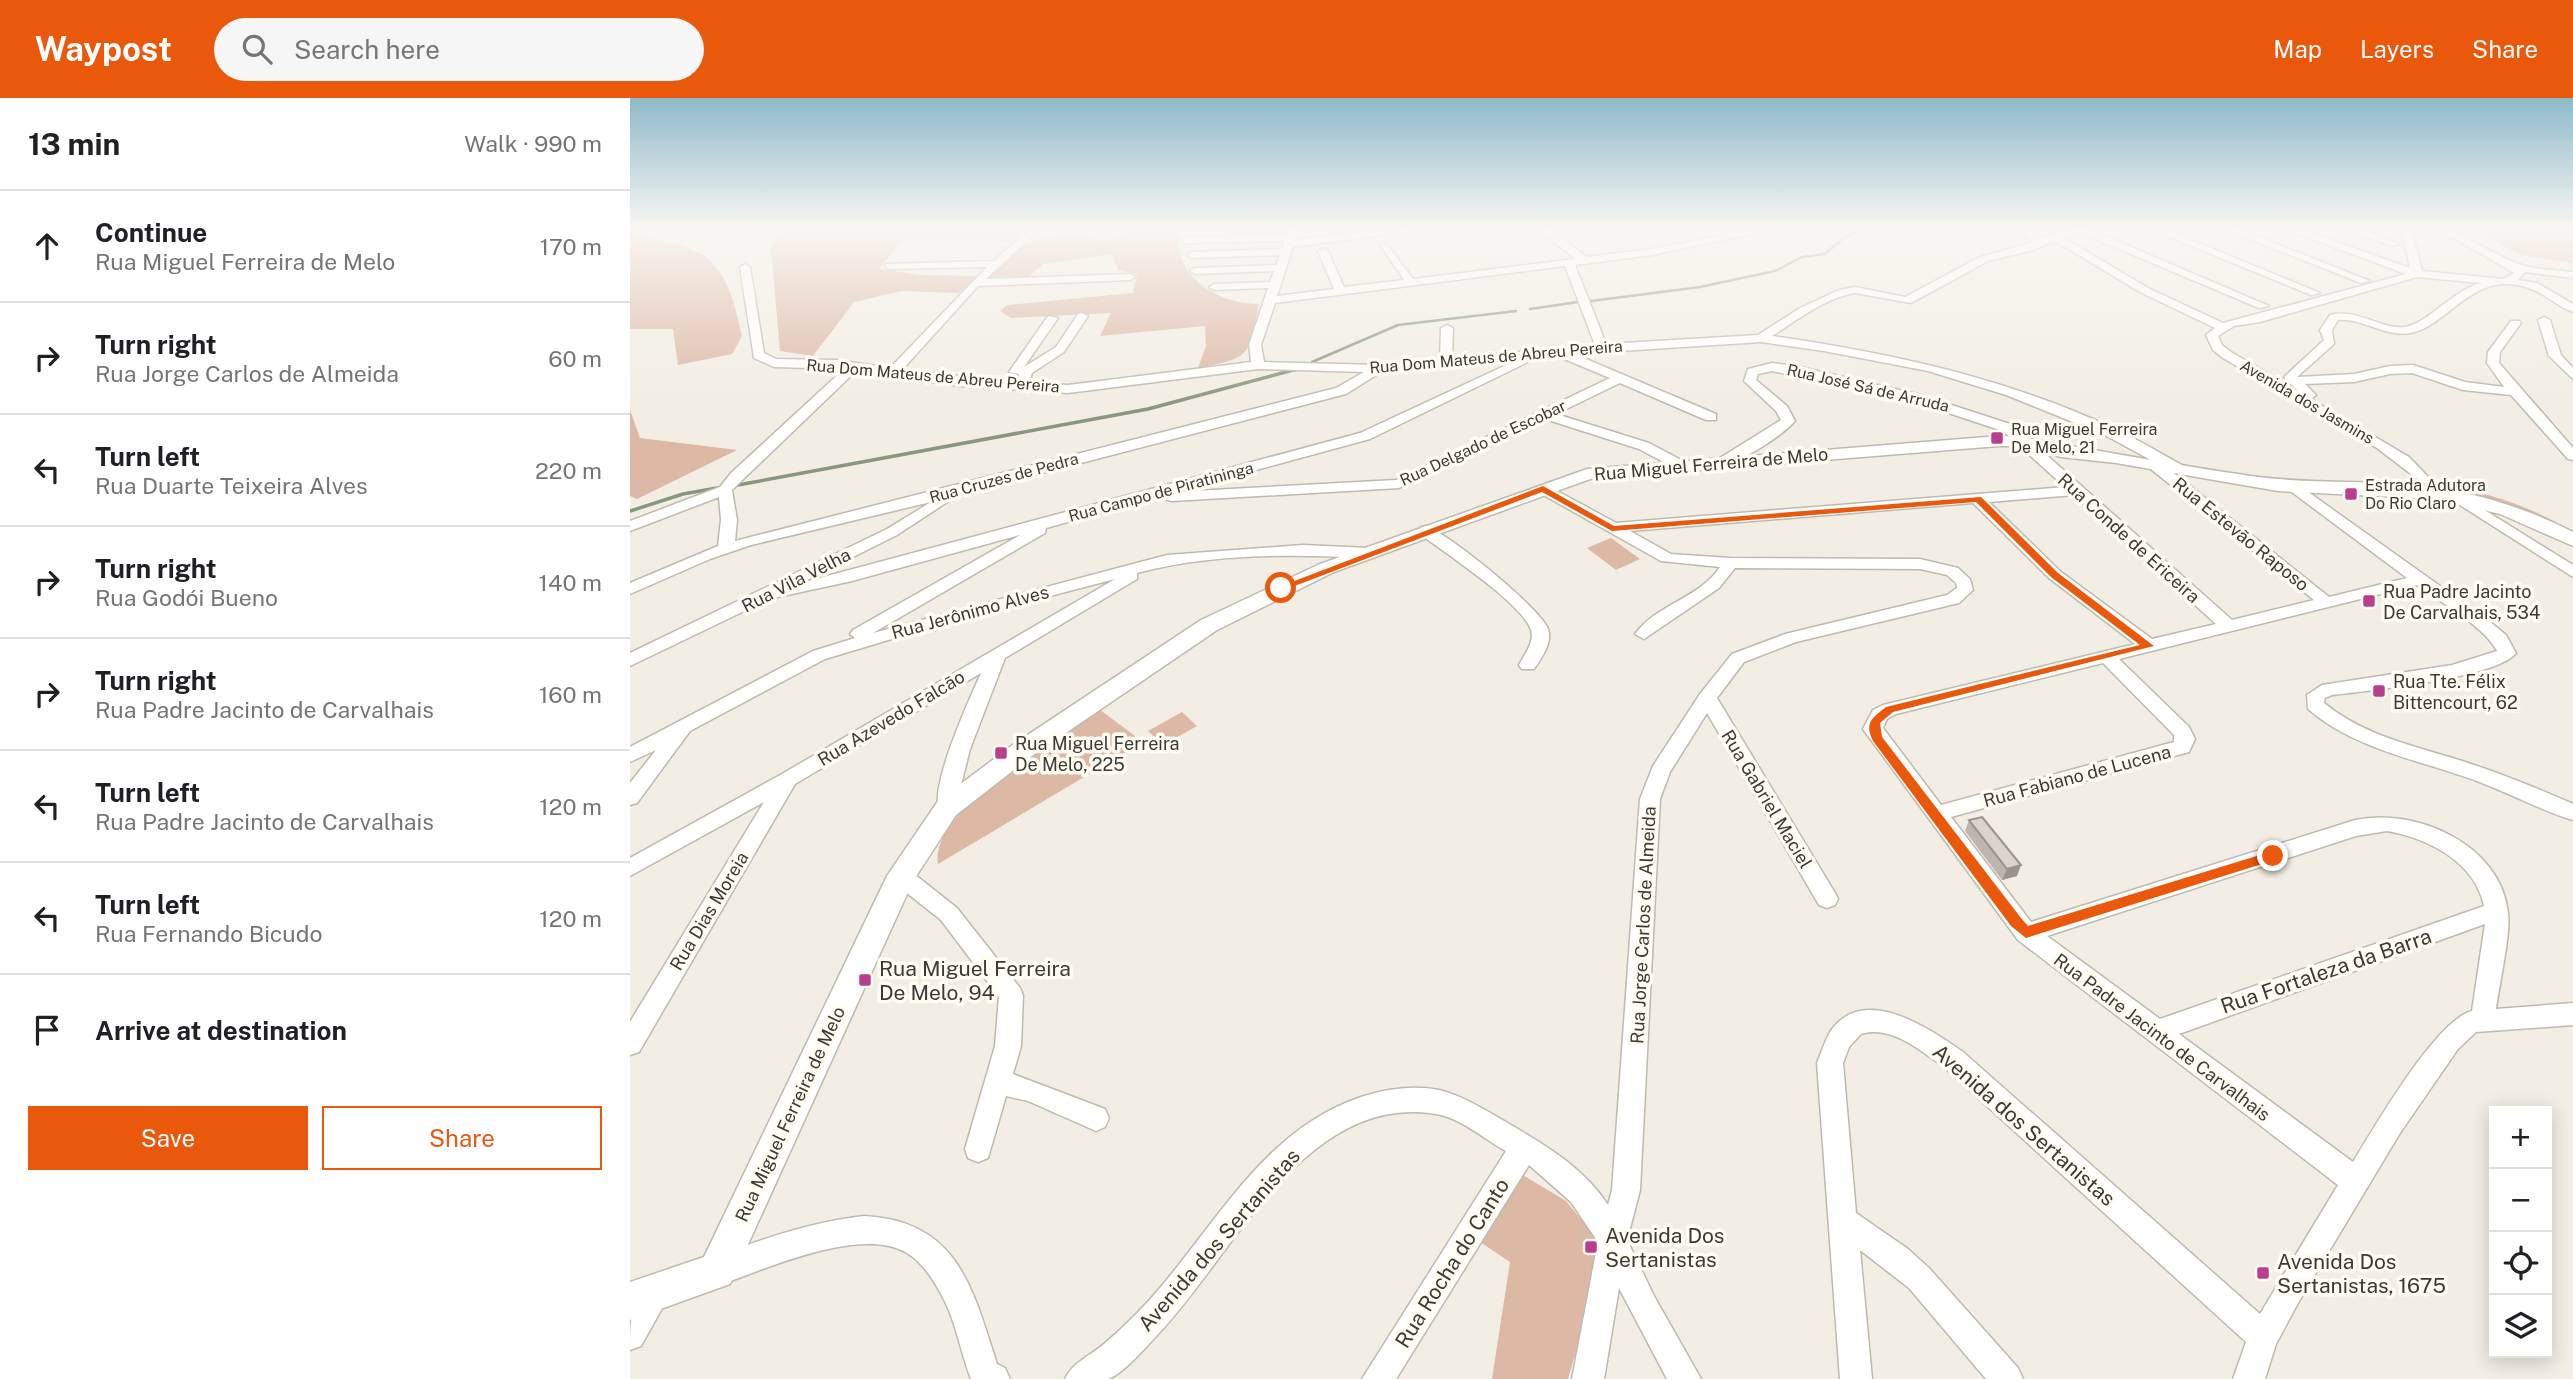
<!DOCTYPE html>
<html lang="en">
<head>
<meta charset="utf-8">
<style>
	body { margin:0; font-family:"Public Sans",sans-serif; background:#f6f6f6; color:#202124 }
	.controls { position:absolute; right:21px; bottom:21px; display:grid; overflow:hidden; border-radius:0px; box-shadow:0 4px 18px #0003 }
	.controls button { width:63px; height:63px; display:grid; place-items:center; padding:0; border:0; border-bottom:2px solid #e0e0e0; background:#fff; color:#202124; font:35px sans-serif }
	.stop { position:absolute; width:21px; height:21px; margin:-16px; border:5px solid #ea580c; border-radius:50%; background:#fff }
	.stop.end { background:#ea580c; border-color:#fff; box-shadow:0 2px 7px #0008 }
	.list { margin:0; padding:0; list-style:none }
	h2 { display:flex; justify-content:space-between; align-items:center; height:91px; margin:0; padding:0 28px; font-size:30px }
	h2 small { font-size:23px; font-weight:400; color:#757577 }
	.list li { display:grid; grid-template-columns:46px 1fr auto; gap:21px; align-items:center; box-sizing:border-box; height:112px; padding:0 28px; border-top:2px solid #e0e0e0 }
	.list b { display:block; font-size:26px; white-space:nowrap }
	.list p { margin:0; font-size:23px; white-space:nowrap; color:#757577 }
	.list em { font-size:23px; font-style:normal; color:#757577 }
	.actions { display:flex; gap:14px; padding:21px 28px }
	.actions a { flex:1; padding:16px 0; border:2px solid #ea580c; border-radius:0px; text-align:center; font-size:24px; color:#ea580c }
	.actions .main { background:#ea580c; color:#fff }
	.icon { flex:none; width:38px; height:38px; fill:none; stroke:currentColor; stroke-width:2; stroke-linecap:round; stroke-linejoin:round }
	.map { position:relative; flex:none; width:1943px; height:1281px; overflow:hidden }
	header { display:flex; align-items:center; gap:42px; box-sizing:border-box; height:98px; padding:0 35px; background:#ea580c; color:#fff }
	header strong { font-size:33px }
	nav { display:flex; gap:38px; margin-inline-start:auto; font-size:24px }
	.search { width:490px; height:63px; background:#f6f6f6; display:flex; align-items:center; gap:18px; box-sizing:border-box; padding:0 24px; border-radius:38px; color:#757577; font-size:26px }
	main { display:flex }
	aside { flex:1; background:#fff }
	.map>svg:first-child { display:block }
	.green { fill:#dcb8a5 }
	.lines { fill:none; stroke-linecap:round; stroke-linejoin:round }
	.stream-far1 { stroke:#87987c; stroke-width:2.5 }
	.stream { stroke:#87987c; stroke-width:3.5 }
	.minor-casing { stroke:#bebaaf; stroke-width:3 }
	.major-casing { stroke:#bebaaf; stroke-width:3 }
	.minor { fill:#fff; fill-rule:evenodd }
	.major { fill:#fff; fill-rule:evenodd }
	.wall { fill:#bdb5ae }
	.shaded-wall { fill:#9a948d }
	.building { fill:#dcd3ca; stroke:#9a948d; stroke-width:2 }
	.route { fill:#ea580c }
	.poi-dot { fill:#ba3e8e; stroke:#fffcf2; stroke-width:2.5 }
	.labels { text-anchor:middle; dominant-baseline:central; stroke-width:7; stroke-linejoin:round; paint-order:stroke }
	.far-street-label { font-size:16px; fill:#3c3a36; stroke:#fffcf2 }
	.far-poi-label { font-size:16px; fill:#3c3a36; stroke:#fffcf2; text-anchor:start }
	.street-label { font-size:18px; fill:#3c3a36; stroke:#fffcf2 }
	.poi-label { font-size:18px; fill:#3c3a36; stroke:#fffcf2; text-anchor:start }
	.near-poi-label { font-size:21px; fill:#3c3a36; stroke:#fffcf2; text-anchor:start }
	.near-street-label { font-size:21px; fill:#3c3a36; stroke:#fffcf2 }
</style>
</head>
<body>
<header>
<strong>Waypost</strong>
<div class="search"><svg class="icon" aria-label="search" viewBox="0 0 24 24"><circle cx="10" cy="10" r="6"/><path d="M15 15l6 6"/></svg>Search here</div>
<nav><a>Map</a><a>Layers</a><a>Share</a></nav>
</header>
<main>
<aside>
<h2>13 min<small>Walk · 990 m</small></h2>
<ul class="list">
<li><svg class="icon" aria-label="ahead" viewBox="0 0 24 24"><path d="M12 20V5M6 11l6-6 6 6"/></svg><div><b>Continue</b><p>Rua Miguel Ferreira de Melo</p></div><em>170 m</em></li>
<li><svg class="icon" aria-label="right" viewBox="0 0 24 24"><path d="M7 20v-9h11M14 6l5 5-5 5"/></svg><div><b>Turn right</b><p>Rua Jorge Carlos de Almeida</p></div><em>60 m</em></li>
<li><svg class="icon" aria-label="left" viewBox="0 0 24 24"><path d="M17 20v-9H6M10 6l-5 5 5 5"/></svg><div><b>Turn left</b><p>Rua Duarte Teixeira Alves</p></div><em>220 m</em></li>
<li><svg class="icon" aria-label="right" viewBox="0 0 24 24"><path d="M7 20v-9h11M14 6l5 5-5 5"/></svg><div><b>Turn right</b><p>Rua Godói Bueno</p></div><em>140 m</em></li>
<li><svg class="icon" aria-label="right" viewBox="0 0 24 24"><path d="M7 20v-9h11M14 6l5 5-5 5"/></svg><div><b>Turn right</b><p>Rua Padre Jacinto de Carvalhais</p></div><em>160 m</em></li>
<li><svg class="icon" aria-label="left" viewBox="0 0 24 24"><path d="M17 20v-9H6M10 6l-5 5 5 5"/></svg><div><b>Turn left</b><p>Rua Padre Jacinto de Carvalhais</p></div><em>120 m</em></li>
<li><svg class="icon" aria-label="left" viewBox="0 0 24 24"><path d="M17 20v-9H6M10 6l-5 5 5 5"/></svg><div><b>Turn left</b><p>Rua Fernando Bicudo</p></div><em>120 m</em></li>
<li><svg class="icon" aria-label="arrive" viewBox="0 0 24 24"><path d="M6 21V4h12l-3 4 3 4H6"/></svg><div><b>Arrive at destination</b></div></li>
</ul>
<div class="actions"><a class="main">Save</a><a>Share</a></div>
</aside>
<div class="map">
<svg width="1943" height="1281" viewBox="0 0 1943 1281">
	<rect width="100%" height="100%" fill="#f2eee3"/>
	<!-- green -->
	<g class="green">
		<polygon points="152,129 363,129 361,134 396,132 384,143 272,143 249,171 290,177 348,178 329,195 272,193 224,204 183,258 150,253 141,151"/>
		<path d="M 489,129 L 547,129 C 549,139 548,153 552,162 C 565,192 599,206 629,206 C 618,259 623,259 568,270 L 576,248 L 575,228 L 470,238 L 481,215 L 381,220 L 370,213 L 377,207 L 503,195 L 507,176 L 488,172 L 482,156 L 413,166 L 395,182 L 353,182 L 395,145 L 449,134 L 461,141 L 482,142 L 493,138 Z"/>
		<polygon points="1845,129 1929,129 1943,134 1943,165 1891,157 1847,134"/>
		<path d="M 0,135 C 19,141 58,146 73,157 C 99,175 105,209 112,238 L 102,256 L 48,267 L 43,231 L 0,231 Z"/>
		<polygon points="0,312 10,340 107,352 7,401 0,398"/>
		<path d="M 1786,385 C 1841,388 1896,405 1943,434 L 1943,439 L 1784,387 Z"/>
		<polygon points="981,440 1010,461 986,472 957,450"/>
		<path d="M 469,611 L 513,644 L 308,766 C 299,712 429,639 469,611 Z"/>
		<polygon points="552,614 567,628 533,647 518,633"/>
		<polygon points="891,1076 936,1103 964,1137 969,1173 938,1281 862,1281 880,1164 850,1144"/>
	</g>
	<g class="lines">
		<!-- stream-far1 -->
		<g class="stream-far1">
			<polyline points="961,203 1070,189 1145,173 1172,159 1195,156 1212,141 1237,129"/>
			<polyline points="900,211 948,204"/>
			<polyline points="682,264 768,227 886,213"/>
		</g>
		<!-- stream -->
		<g class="stream">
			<polyline points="108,387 518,311 667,271"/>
			<polyline points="0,413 53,396 87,390"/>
		</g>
		<!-- minor casing -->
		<g class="minor-casing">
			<g id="minor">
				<path d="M 401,129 L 412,129 L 356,181 L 500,176 L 505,179 L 500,182 L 348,188 L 272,272 L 387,284 L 389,276 L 379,274 L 418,218 L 428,220 L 394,269 L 426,249 L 448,216 L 452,215 L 458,218 L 434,254 L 402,275 L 399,285 L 438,287 L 621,264 L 619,247 L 638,190 L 584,192 L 579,189 L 584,186 L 640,184 L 644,173 L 565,176 L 560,173 L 565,170 L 646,167 L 650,157 L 562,160 L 557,157 L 562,154 L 652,151 L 654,143 L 555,145 L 550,142 L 555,139 L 656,137 L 659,129 L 669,129 L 665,142 L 780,129 L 814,129 L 663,149 L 647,198 L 704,191 L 688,153 L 693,150 L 698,153 L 714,189 L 774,182 L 751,148 L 756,145 L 783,181 L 945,161 L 906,129 L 918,129 L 956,159 L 1022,151 L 1133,129 L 1155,129 L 1022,157 L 945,167 L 976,246 L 1128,237 L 1170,210 L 1209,192 L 1225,189 L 1275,199 L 1350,159 L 1403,144 L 1384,129 L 1396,129 L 1411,140 L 1448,129 L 1465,129 L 1461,132 L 1639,208 L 1629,210 L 1451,135 L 1434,140 L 1518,190 L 1593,225 L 1776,176 L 1649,129 L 1664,129 L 1780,170 L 1771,129 L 1781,129 L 1792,173 L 1873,181 L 1884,175 L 1831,144 L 1792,129 C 1829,129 1856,154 1889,166 C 1905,172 1926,172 1943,174 L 1943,180 L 1895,174 L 1888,182 L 1907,185 L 1943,206 L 1943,214 C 1928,209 1916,196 1901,191 C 1844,169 1820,227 1781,235 C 1756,240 1733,220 1708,222 L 1702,232 L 1704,246 L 1667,279 L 1724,276 L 1760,268 L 1783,267 L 1835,284 L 1874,289 L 1857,265 L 1858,254 L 1881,223 L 1889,223 L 1891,225 L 1870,254 L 1869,265 L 1943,350 L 1943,362 L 1938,361 L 1881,297 L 1833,292 L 1782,275 L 1760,276 L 1724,284 L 1675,286 L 1686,297 L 1681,301 L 1779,359 L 1801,382 L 1794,386 L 1747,350 L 1593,260 L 1583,252 L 1576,237 L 1585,230 L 1510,194 L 1425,143 L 1400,153 L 1358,163 L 1281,205 L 1225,195 C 1195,200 1167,222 1142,238 C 1260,255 1376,280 1485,331 C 1509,342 1532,356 1555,369 L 1555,375 L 1540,372 L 1699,499 L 1777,480 L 1655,389 L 1657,386 L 1667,386 L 1859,523 L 1876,537 L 1886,555 C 1867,580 1736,593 1702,597 L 1695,600 L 1694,605 C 1734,638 1785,648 1832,663 C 1870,675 1907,690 1943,706 L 1943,722 C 1910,712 1879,695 1847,683 C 1790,662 1726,652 1678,611 L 1677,597 L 1692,587 L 1822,567 L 1867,553 C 1855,529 1810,504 1787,487 L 1489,561 L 1559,629 L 1565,641 L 1559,654 L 1321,719 L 1401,824 L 1725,722 C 1785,709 1871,746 1878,815 C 1881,836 1869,887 1866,911 L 1943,905 L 1943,927 L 1846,934 L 1828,951 L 1770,1035 L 1668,1205 L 1646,1246 L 1635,1281 L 1603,1281 L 1616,1244 L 1315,970 C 1293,954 1261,926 1231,936 L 1219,949 L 1213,965 L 1226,1115 L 1278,1151 L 1299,1170 L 1388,1270 L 1393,1281 L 1356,1281 L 1279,1190 L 1230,1152 L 1242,1281 L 1210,1281 L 1187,965 C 1191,955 1195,943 1200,934 C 1233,885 1299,930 1333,954 L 1630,1216 L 1708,1087 L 1388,842 L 1233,631 L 1243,612 L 1253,607 L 1505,546 L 1419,480 L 1343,405 L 1000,433 L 1041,456 L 1100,460 L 1290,461 L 1328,470 L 1340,481 L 1343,492 L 1329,505 L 1166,544 L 1114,564 L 1087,600 L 1205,795 L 1208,801 L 1205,807 L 1197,810 L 1189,807 L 1077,615 L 1040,674 L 1030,701 L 1010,1092 L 997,1142 L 1024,1198 L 1071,1281 L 1037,1281 L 989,1190 L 974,1281 L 942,1281 L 968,1144 L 941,1104 L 899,1067 L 766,1281 L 732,1281 L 876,1053 C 854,1041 831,1020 806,1016 C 676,994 604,1156 529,1235 C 518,1247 493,1276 478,1281 C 466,1281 448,1281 435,1281 C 443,1264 460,1258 474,1246 C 494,1229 513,1210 530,1190 C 590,1119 638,1030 731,999 C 756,991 783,987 809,992 C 833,998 855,1012 876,1024 C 915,1047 952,1068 978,1107 L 982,1092 L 1010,701 L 1023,668 L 1070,596 L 1102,556 L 1155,536 L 1317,497 L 1327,490 L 1326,485 L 1317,477 L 1290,471 L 1105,470 L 1089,490 L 1014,541 L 1005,536 C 1027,506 1070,500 1090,469 L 1031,463 L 908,394 L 908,388 L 918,388 L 986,425 L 1435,389 L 1373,333 L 1282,303 L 1142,273 L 1128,276 L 1126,282 L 1157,308 L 1165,323 C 1154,336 1106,369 1090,366 L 1090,360 L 1151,322 L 1146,313 L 1114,283 L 1118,271 L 1142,265 L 1166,268 L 1291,297 L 1383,327 L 1602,522 L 1684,502 L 1522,372 L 1520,369 L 1526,365 L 1475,337 L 1376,297 L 1298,273 L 1194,253 L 1131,244 L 944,256 L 1086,316 L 1086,322 L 1076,322 L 990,285 L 926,316 L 1019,345 L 1053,363 L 1053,369 L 1043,369 L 1009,351 L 915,321 L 769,390 L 542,403 L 537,402 L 536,397 L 416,430 L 415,435 L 243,535 L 537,457 L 673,447 L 740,450 L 748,455 L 740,460 C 664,456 581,455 507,475 L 507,481 L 375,560 L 340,651 L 324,715 L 310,715 C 297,693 340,600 351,575 L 165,686 L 9,954 L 0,957 L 0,924 L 134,704 L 0,778 L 0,760 L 152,676 L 485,481 L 295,531 L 195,561 L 60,633 L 7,705 L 0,707 L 0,685 L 26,652 L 0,664 L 0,649 L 183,553 L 225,540 L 220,536 L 223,532 L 390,437 L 222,483 L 139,501 L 0,568 L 0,555 L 257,431 L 301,404 L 121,447 L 80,461 L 0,496 L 0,485 L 88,448 L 91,422 L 89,399 L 0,433 L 0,423 L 90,389 L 101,375 L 214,271 L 144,269 L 124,260 L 110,169 L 115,166 L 120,169 L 134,255 L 146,261 L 206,262 L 260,270 L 357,169 L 260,171 L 256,170 L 256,166 L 364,163 ZM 935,168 L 965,247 L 822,260 L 823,230 L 817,227 L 811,230 L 810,262 L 748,267 L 634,264 L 631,247 L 645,205 ZM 1787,179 L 1851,185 C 1823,192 1797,226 1775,229 C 1750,232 1729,210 1700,217 L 1690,232 L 1694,242 L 1654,279 L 1668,293 L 1601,254 L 1592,247 L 1588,238 L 1604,228 L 1630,224 ZM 927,258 L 980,280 L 766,382 L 545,394 L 740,341 L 906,260 ZM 887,262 L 730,335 L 171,485 L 267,437 L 328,397 L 716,296 L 751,274 ZM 628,271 L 734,274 L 706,290 L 105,443 L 107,422 L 102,392 L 226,273 L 329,288 L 438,295 ZM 1444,397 L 1586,526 L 1522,541 L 1431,474 L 1359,404 ZM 1473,565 L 1544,637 L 1544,644 L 1311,707 L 1253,630 L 1257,621 L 1266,616 ZM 1757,733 C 1798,740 1845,764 1854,808 L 1530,921 L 1417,838 L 1726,738 ZM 1855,826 L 1842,913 C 1806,922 1744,1030 1723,1064 L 1549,936 Z"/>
				<polygon points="1515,129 1530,129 1690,195 1681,197"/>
				<polygon points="1589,129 1604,129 1740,183 1731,185"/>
				<polygon points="1711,129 1726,129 1770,146 1761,148"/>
				<polygon points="1914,219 1920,222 1931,257 1943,270 1943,281 1919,258 1908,222"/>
				<polygon points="1824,393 1943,467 1943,479 1819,400 1817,397"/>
				<path d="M 795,428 C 817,434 910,510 918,531 C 923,544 911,561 904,571 L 892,571 L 889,567 C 894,557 905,544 901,532 C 893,506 814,454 790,436 L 790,430 Z"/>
				<polygon points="271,769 279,772 327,810 390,890 393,897 391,948 383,976 475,1011 479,1020 475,1029 466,1033 398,1003 376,998 358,1060 348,1064 338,1060 335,1051 365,948 369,899 311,822 263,784 260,778 263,772"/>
				<path d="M 234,1118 C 328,1123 342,1189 367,1266 L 375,1270 L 380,1281 L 341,1281 C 330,1253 326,1222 311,1196 C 303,1181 292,1164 277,1155 C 231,1127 133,1172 87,1188 L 77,1183 L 72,1173 L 77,1163 C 127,1142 180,1124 234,1118 Z"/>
				<path d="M 25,1181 L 35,1186 L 40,1196 L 11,1248 L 0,1252 C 0,1226 0,1193 25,1181 Z"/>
			</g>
		</g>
		<!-- major casing -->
		<g class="major-casing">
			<path id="major" d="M 1369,338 C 1398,338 1424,346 1453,350 C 1509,360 1565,370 1621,378 C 1676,386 1731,382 1786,387 C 1841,393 1894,409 1943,434 L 1943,448 L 1870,416 L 1808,401 L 1648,393 L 1486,365 L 1431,359 L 1394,348 L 1369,348 L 960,381 L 704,474 L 587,532 L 402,658 L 326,717 L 283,783 L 100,1186 L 0,1222 L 0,1184 L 74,1159 L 257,778 L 308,703 L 384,646 L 571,522 L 690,466 L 957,371 Z"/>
		</g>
		<!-- minor -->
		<use href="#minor" class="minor"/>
		<!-- major -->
		<use href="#major" class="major"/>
	</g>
	<!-- wall -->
	<polygon class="wall" points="1339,722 1387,778 1372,782 1335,733"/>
	<!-- shaded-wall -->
	<polygon class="shaded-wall" points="1391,767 1387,778 1372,782 1377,771"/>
	<!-- building -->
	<polygon class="building" points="1352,719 1391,767 1377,771 1339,722"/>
	<!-- sky -->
	<linearGradient id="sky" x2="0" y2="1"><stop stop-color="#8eb9c9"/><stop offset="0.42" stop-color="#f9f7f2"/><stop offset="1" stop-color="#f9f7f2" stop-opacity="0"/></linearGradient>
	<rect width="1943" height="309" fill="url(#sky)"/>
	<!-- route -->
	<path class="route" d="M 913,388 L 984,428 L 1351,399 L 1428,475 L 1524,548 L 1263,614 L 1250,625 L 1252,639 L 1391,820 L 1398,828 L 1643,753 L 1650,758 L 1648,761 L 1396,840 L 1381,828 L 1243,643 C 1234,625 1242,620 1256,609 L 1510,547 L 1421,479 L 1346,404 L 982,433 L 912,394 L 654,492 L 646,490 Z"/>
	<!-- markers -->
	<g class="poi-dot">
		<rect x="1360" y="333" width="14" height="14" rx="3.5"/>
		<rect x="1714" y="389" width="14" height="14" rx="3.5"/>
		<rect x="1732" y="496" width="14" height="14" rx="3.5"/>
		<rect x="1742" y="586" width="14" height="14" rx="3.5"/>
		<rect x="364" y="648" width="14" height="14" rx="3.5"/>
		<rect x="228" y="875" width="14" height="14" rx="3.5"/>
		<rect x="954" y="1142" width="14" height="14" rx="3.5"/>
		<rect x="1626" y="1168" width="14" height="14" rx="3.5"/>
	</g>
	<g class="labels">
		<!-- far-street labels -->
		<g class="far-street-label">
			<text transform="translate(866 259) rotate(-5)">Rua Dom Mateus de Abreu Pereira</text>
			<text transform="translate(303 278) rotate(5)">Rua Dom Mateus de Abreu Pereira</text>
			<text transform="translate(1238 290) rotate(13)">Rua José Sá de Arruda</text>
			<text transform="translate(1677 304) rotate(30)">Avenida dos Jasmins</text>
			<text transform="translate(853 345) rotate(-25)">Rua Delgado de Escobar</text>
			<text transform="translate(374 380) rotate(-15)">Rua Cruzes de Pedra</text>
			<text transform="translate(531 394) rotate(-15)">Rua Campo de Piratininga</text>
		</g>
		<!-- far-poi labels -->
		<g class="far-poi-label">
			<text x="1381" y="331">Rua Miguel Ferreira<tspan x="1381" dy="18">De Melo, 21</tspan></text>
			<text x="1735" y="387">Estrada Adutora<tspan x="1735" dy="18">Do Rio Claro</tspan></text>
		</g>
		<!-- street labels -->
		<g class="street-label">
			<text transform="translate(1081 366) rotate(-5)">Rua Miguel Ferreira de Melo</text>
			<text transform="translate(1611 436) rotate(39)">Rua Estevão Raposo</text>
			<text transform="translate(1499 440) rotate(42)">Rua Conde de Ericeira</text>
			<text transform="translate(166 482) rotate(-27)">Rua Vila Velha</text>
			<text transform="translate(340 514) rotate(-15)">Rua Jerônimo Alves</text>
			<text transform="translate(261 620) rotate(-31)">Rua Azevedo Falcão</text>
			<text transform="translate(1447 678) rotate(-15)">Rua Fabiano de Lucena</text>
			<text transform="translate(1137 701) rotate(59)">Rua Gabriel Maciel</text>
			<text transform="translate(79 813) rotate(-59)">Rua Dias Moreia</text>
			<text transform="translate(1013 827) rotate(-87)">Rua Jorge Carlos de Almeida</text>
			<text transform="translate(1532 939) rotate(37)">Rua Padre Jacinto de Carvalhais</text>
			<text transform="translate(160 1016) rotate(-65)">Rua Miguel Ferreira de Melo</text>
		</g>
		<!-- poi labels -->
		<g class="poi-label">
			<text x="1753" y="493">Rua Padre Jacinto<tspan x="1753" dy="21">De Carvalhais, 534</tspan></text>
			<text x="1763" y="583">Rua Tte. Félix<tspan x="1763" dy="21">Bittencourt, 62</tspan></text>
			<text x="385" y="645">Rua Miguel Ferreira<tspan x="385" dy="21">De Melo, 225</tspan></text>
		</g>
		<!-- near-poi labels -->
		<g class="near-poi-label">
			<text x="249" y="870">Rua Miguel Ferreira<tspan x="249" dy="24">De Melo, 94</tspan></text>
			<text x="975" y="1137">Avenida Dos<tspan x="975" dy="24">Sertanistas</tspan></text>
			<text x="1647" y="1163">Avenida Dos<tspan x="1647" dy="24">Sertanistas, 1675</tspan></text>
		</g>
		<!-- near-street labels -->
		<g class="near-street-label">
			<text transform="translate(1696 873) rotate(-19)">Rua Fortaleza da Barra</text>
			<text transform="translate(1394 1027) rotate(41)">Avenida dos Sertanistas</text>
			<text transform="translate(589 1142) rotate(-49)">Avenida dos Sertanistas</text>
			<text transform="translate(822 1165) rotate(-58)">Rua Rocha do Canto</text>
		</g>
	</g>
</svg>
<div class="controls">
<button>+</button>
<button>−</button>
<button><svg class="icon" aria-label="locate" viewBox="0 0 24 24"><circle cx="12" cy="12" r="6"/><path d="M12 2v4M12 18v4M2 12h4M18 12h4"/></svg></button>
<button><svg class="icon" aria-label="layers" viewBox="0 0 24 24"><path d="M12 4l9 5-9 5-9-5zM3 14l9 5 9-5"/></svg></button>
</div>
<div class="stop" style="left:651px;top:490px"></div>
<div class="stop end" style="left:1643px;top:758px"></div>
</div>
</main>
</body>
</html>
